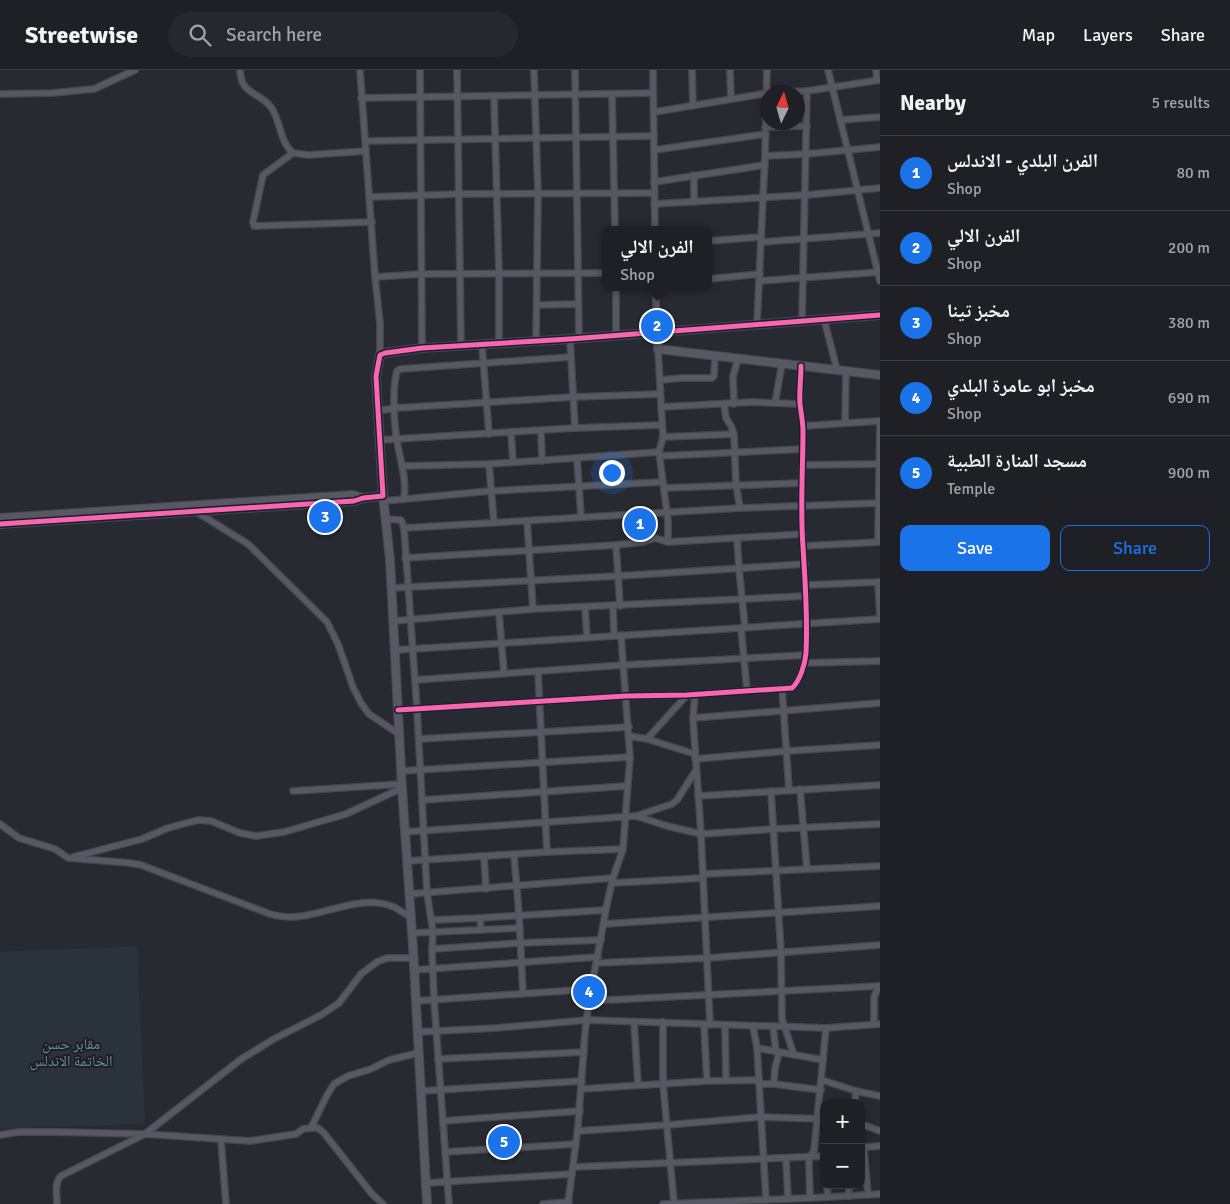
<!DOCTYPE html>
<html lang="en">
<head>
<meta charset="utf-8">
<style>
	body { margin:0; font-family:Signika,"Noto Naskh Arabic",sans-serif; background:#26282e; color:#f1f3f6 }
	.controls { position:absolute; right:15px; bottom:15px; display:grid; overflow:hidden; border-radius:10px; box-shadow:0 2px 12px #0003 }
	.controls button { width:45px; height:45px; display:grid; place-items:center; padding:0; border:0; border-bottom:1px solid #3c3e43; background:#1e2026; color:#f1f3f6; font:25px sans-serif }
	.compass { position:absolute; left:760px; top:15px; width:45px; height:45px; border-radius:50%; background:#1e2026; box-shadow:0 2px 12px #0003; rotate:5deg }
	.you { position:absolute; left:611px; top:402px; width:18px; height:18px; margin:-12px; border:4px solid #fff; border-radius:50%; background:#1a73e8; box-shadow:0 0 0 8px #1a73e833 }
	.badge { display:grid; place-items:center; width:32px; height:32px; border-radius:50%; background:#1a73e8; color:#fff; font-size:16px; font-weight:700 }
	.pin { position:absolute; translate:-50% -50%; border:2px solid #fff; box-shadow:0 1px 5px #0006 }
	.popup { position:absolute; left:602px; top:156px; width:110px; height:65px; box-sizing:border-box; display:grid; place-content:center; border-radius:10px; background:#1e2026; filter:drop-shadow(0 1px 4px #0005); font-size:16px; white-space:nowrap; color:#a1a3a7 }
	.popup b { font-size:19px; color:#f1f3f6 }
	.popup::after { content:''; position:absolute; left:50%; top:100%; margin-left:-10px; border:10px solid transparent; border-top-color:#1e2026 }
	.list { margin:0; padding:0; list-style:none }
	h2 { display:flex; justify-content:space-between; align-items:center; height:65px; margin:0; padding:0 20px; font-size:21px }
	h2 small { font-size:16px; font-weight:400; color:#a1a3a7 }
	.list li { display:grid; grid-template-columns:32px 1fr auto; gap:15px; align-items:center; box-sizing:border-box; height:75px; padding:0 20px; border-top:1px solid #3c3e43 }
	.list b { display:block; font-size:19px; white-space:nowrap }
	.list p { margin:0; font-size:16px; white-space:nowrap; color:#a1a3a7 }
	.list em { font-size:16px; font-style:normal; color:#a1a3a7 }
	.actions { display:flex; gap:10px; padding:15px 20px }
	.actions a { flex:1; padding:11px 0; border:1px solid #1a73e8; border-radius:10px; text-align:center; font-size:18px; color:#1a73e8 }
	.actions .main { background:#1a73e8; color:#fff }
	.icon { flex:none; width:28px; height:28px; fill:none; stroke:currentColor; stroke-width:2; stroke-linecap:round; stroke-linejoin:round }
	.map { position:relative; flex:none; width:880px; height:1134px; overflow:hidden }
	header { display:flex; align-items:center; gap:30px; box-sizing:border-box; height:70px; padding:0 25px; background:#1e2026; border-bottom:1px solid #3c3e43 }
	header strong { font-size:24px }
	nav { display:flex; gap:28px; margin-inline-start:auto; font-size:18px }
	.search { width:350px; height:45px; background:#26282e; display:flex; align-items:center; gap:12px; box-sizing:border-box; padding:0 18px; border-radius:28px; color:#a1a3a7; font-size:19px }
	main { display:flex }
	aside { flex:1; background:#1e2026 }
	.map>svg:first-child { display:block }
	.green { fill:#293339 }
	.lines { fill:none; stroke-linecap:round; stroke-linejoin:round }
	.minor-casing { stroke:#45474d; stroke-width:8 }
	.tertiary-casing { stroke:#45474d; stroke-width:10 }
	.minor { stroke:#575861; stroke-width:5.5 }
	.tertiary { stroke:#575861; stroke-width:8 }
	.cycleway-casing { stroke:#1c1e2b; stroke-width:8 }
	.cycleway { stroke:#f766af; stroke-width:5 }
	.labels { text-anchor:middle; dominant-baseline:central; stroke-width:4; stroke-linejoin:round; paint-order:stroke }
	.park-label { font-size:15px; fill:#6c907f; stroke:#1c1e2b }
</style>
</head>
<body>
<header>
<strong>Streetwise</strong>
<div class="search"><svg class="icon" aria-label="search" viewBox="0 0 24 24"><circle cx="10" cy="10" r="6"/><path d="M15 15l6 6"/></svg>Search here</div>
<nav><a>Map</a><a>Layers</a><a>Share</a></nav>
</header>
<main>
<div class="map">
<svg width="880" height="1134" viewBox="0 0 880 1134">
	<rect width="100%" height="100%" fill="#282a32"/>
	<!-- green -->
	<polygon class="green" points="137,876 145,1054 0,1059 0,882"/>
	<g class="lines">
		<!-- minor casing -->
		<g class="minor-casing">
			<g id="minor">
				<path d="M 240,0 C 241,25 258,21 271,37 C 281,51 279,71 293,83 L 308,85 L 366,81"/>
				<polyline points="360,0 375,207 380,253 380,285"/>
				<polyline points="420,0 422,278"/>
				<polyline points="457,0 461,276"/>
				<polyline points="534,0 538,124 536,271"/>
				<polyline points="575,0 579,268"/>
				<polyline points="653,0 655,160"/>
				<polyline points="692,0 693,36"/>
				<polyline points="730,0 731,29"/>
				<polyline points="828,0 880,211"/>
				<polyline points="876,0 877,10"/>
				<polyline points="771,22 807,21 880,10"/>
				<polyline points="0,24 52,23 94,19 135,0"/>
				<polyline points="612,24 615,160"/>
				<polyline points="494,26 499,203 499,273"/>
				<polyline points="361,28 653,23"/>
				<polyline points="654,42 768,23"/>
				<polyline points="840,50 880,47"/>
				<polyline points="765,57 807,56"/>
				<polyline points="365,71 654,66"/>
				<polyline points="654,80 766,64"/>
				<polyline points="293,83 263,105 253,152 254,156 372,152"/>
				<polyline points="765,86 806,84 880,77"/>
				<polyline points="694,105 694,132"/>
				<polyline points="654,112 765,95"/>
				<polyline points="370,127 459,124 654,123"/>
				<polyline points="654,134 806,125 880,118"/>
				<polyline points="708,171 761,167"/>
				<polyline points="761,172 880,163"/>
				<polyline points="375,207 422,204 606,203"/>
				<polyline points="708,209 760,204"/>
				<polyline points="760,211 880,202"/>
				<polyline points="616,217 616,265"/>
				<polyline points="655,217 658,262"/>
				<polyline points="537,235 578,234"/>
				<polyline points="824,249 837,300"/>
				<polyline points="802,251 807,21"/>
				<polyline points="757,254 765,86 767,0"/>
				<polyline points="570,269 575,358"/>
				<polyline points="482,275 489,364"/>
				<polyline points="658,279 663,367 659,382 668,451 668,472"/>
				<polyline points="660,310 682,308 712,308 714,306 715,286"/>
				<polyline points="775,333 782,294"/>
				<polyline points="724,334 726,348 731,356 734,364 736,414 740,438"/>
				<polyline points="734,334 733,306 738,289"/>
				<polyline points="661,337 753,332 800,334"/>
				<polyline points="377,341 395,338 573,327 660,324"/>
				<polyline points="845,353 846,301"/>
				<polyline points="803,356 880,351"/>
				<polyline points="541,361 542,391"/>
				<polyline points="511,363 513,392"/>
				<polyline points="663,367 734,364"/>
				<polyline points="379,370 575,358 662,355"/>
				<polyline points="660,386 803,379"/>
				<polyline points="577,388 581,446"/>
				<polyline points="489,394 494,453"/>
				<polyline points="802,395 880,394"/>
				<polyline points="402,396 489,394 659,382"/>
				<polyline points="664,418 802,413"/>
				<path d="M 404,428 C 407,409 400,390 397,371 C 394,353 392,318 397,301 L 400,299 L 571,287"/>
				<polyline points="384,431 490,421 662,412"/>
				<polyline points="195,441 248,474 327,552 338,574 353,617 361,633 369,644 399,664"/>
				<polyline points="641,444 643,472"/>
				<polyline points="386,449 401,450 404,458 417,639 427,823 433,862 432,879"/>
				<polyline points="527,451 533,539"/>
				<polyline points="404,458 740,438 880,433"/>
				<polyline points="737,468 739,499 745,557"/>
				<polyline points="878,472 880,351"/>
				<polyline points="616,475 620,536"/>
				<polyline points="803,476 880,472"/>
				<polyline points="405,488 616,475 643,472 655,468 668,472 803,464"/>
				<polyline points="878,512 880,547"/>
				<polyline points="807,515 880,512"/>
				<polyline points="391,518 618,506 805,494"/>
				<polyline points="613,536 614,565"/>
				<polyline points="585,537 587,567"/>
				<polyline points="499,543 504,603"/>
				<polyline points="393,551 533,539 806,526"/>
				<polyline points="741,558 747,620"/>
				<polyline points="395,580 880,549"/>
				<polyline points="804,593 880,591"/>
				<polyline points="538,601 547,782"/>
				<polyline points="415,610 624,595 806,585"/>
				<polyline points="782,618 789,720"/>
				<polyline points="695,624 693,648 701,764 710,955"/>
				<path d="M 398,640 L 626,626 L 687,625 L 792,618 C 800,611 805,594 806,583 C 808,547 805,512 803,476 C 800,438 803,399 803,361 C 803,352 801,343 800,334 C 799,322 801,309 801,296"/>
				<polyline points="693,648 880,633"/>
				<polyline points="629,666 647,669 695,684"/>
				<polyline points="419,669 629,657"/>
				<polyline points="647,669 687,625"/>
				<polyline points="695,689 787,681 880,675"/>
				<polyline points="401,701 630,687"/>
				<polyline points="800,719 807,799"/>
				<polyline points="293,721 402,714"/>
				<polyline points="771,721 781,883 782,949 794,985"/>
				<polyline points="698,726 880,715"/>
				<polyline points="422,730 627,716"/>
				<polyline points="636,746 672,734 677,730 696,700"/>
				<path d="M 0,754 L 19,768 L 55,779 L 68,788 L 130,793 L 141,795 L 270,844 C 277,846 285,847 293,847 C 325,846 361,823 394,837 C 399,840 405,844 411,847"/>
				<polyline points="404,762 636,746 667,756 701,764 774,759 880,754"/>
				<polyline points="514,785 519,845 523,923"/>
				<polyline points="484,786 486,819"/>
				<polyline points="73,787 142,769 168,758 198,750 211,751 240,763 256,766 284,762 346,744 402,718"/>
				<polyline points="407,791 547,782 623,779"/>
				<polyline points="703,804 880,796"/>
				<polyline points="612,813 703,808"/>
				<polyline points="409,824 613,808"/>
				<polyline points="480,848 606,840"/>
				<polyline points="432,850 480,848 481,859"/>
				<polyline points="604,854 880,836"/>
				<polyline points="412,863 520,858"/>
				<polyline points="597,893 707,888 880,875"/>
				<polyline points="414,900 598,887"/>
				<polyline points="415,931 592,919"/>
				<polyline points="589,931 880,916"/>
				<polyline points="634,952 638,1015"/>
				<polyline points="663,952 663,1014 674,1133"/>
				<polyline points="874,954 874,927 879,916"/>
				<polyline points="704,955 707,1011"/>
				<polyline points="725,956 726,1010"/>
				<polyline points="753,956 757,978 766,1130"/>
				<polyline points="773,956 776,982"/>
				<polyline points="417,962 496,958 587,950 826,958 880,954"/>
				<polyline points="757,978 823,990"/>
				<polyline points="438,989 584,982"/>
				<polyline points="822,1010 856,1021 880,1026"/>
				<polyline points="759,1014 774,1014 821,1020"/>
				<polyline points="774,1014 775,998 779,983"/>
				<polyline points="581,1019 707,1011 759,1010"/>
				<polyline points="421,1021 582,1011"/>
				<polyline points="855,1033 856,1021"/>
				<polyline points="443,1051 580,1041"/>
				<polyline points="861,1054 880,1061"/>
				<polyline points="311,1058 326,1027 334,1014 348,1006 371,999 389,990 418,983"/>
				<polyline points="578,1061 667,1055 760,1047 824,1049"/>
				<polyline points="0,1065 18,1062 56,1062 145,1064 250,1071 296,1064 303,1059 311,1058 318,1058 324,1063 372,1124 383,1134"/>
				<polyline points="221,1070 226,1134"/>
				<polyline points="445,1082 576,1074"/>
				<polyline points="786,1088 788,1129"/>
				<polyline points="574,1097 824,1086"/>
				<polyline points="426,1113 572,1104"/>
				<polyline points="827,1115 828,1127"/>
				<polyline points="849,1115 849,1126"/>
				<polyline points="868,1125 864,1079 866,1077 880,1076"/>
				<polyline points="810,1128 809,1091 810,1087 814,1081 826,958"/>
				<path d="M 57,1134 C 57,1125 54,1113 61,1106 L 145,1064 L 240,990 L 272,970 L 321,945 L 339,933 L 361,904 L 377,892 L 387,888 L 413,888"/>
				<polyline points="449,1134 434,930 432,879 520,873 601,870"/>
				<polyline points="543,1134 569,1132"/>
				<polyline points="568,1134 578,1056 585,962 589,931 608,829 613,808 623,779 630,687 621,565"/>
				<polyline points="663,1134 810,1128 880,1124"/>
			</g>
		</g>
		<!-- tertiary casing -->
		<g class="tertiary-casing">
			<g id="tertiary">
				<polyline points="658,262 658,279 880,305"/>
				<polyline points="383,426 390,490 402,718 413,877 427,1134"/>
				<polyline points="0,448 353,425 363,428"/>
				<polyline points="0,454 354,431 363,428 383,426 376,306 380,285 385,283 422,278 570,269 880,245"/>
			</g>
		</g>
		<!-- minor -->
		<use href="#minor" class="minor"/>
		<!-- tertiary -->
		<use href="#tertiary" class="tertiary"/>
		<!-- cycleway casing -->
		<g class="cycleway-casing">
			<g id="cycleway">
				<polyline points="0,454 354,431 363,428 383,426 376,306 380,285 385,283 422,278 570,269 880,245"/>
				<path d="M 398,640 L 626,626 L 687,625 L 792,618 C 800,611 805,594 806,583 C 808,547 805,512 803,476 C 800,438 803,399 803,361 C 803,352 801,343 800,334 C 799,322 801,309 801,296"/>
			</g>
		</g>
		<!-- cycleway -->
		<use href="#cycleway" class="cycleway"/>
	</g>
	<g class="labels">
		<!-- park labels -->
		<g class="park-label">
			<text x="71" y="974">مقابر حسن<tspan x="71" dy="17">الخاتمة الاندلس</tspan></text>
		</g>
	</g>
</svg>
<div class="controls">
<button>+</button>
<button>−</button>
</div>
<svg class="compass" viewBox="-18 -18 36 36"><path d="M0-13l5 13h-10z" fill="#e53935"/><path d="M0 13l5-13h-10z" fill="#a1a3a7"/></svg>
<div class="you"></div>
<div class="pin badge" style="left:640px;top:454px">1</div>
<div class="pin badge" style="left:657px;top:256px">2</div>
<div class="popup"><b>الفرن الالي</b>Shop</div>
<div class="pin badge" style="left:325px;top:447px">3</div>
<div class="pin badge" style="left:589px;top:922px">4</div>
<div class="pin badge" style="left:504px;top:1072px">5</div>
</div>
<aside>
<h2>Nearby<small>5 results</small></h2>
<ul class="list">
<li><span class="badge">1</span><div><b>الفرن البلدي - الاندلس</b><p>Shop</p></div><em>80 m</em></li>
<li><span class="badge">2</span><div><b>الفرن الالي</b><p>Shop</p></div><em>200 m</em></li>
<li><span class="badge">3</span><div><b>مخبز تينا</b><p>Shop</p></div><em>380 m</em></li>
<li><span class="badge">4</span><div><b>مخبز ابو عامرة البلدي</b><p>Shop</p></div><em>690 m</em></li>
<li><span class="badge">5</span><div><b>مسجد المنارة الطبية</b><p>Temple</p></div><em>900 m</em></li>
</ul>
<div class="actions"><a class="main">Save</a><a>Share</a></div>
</aside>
</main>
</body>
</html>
